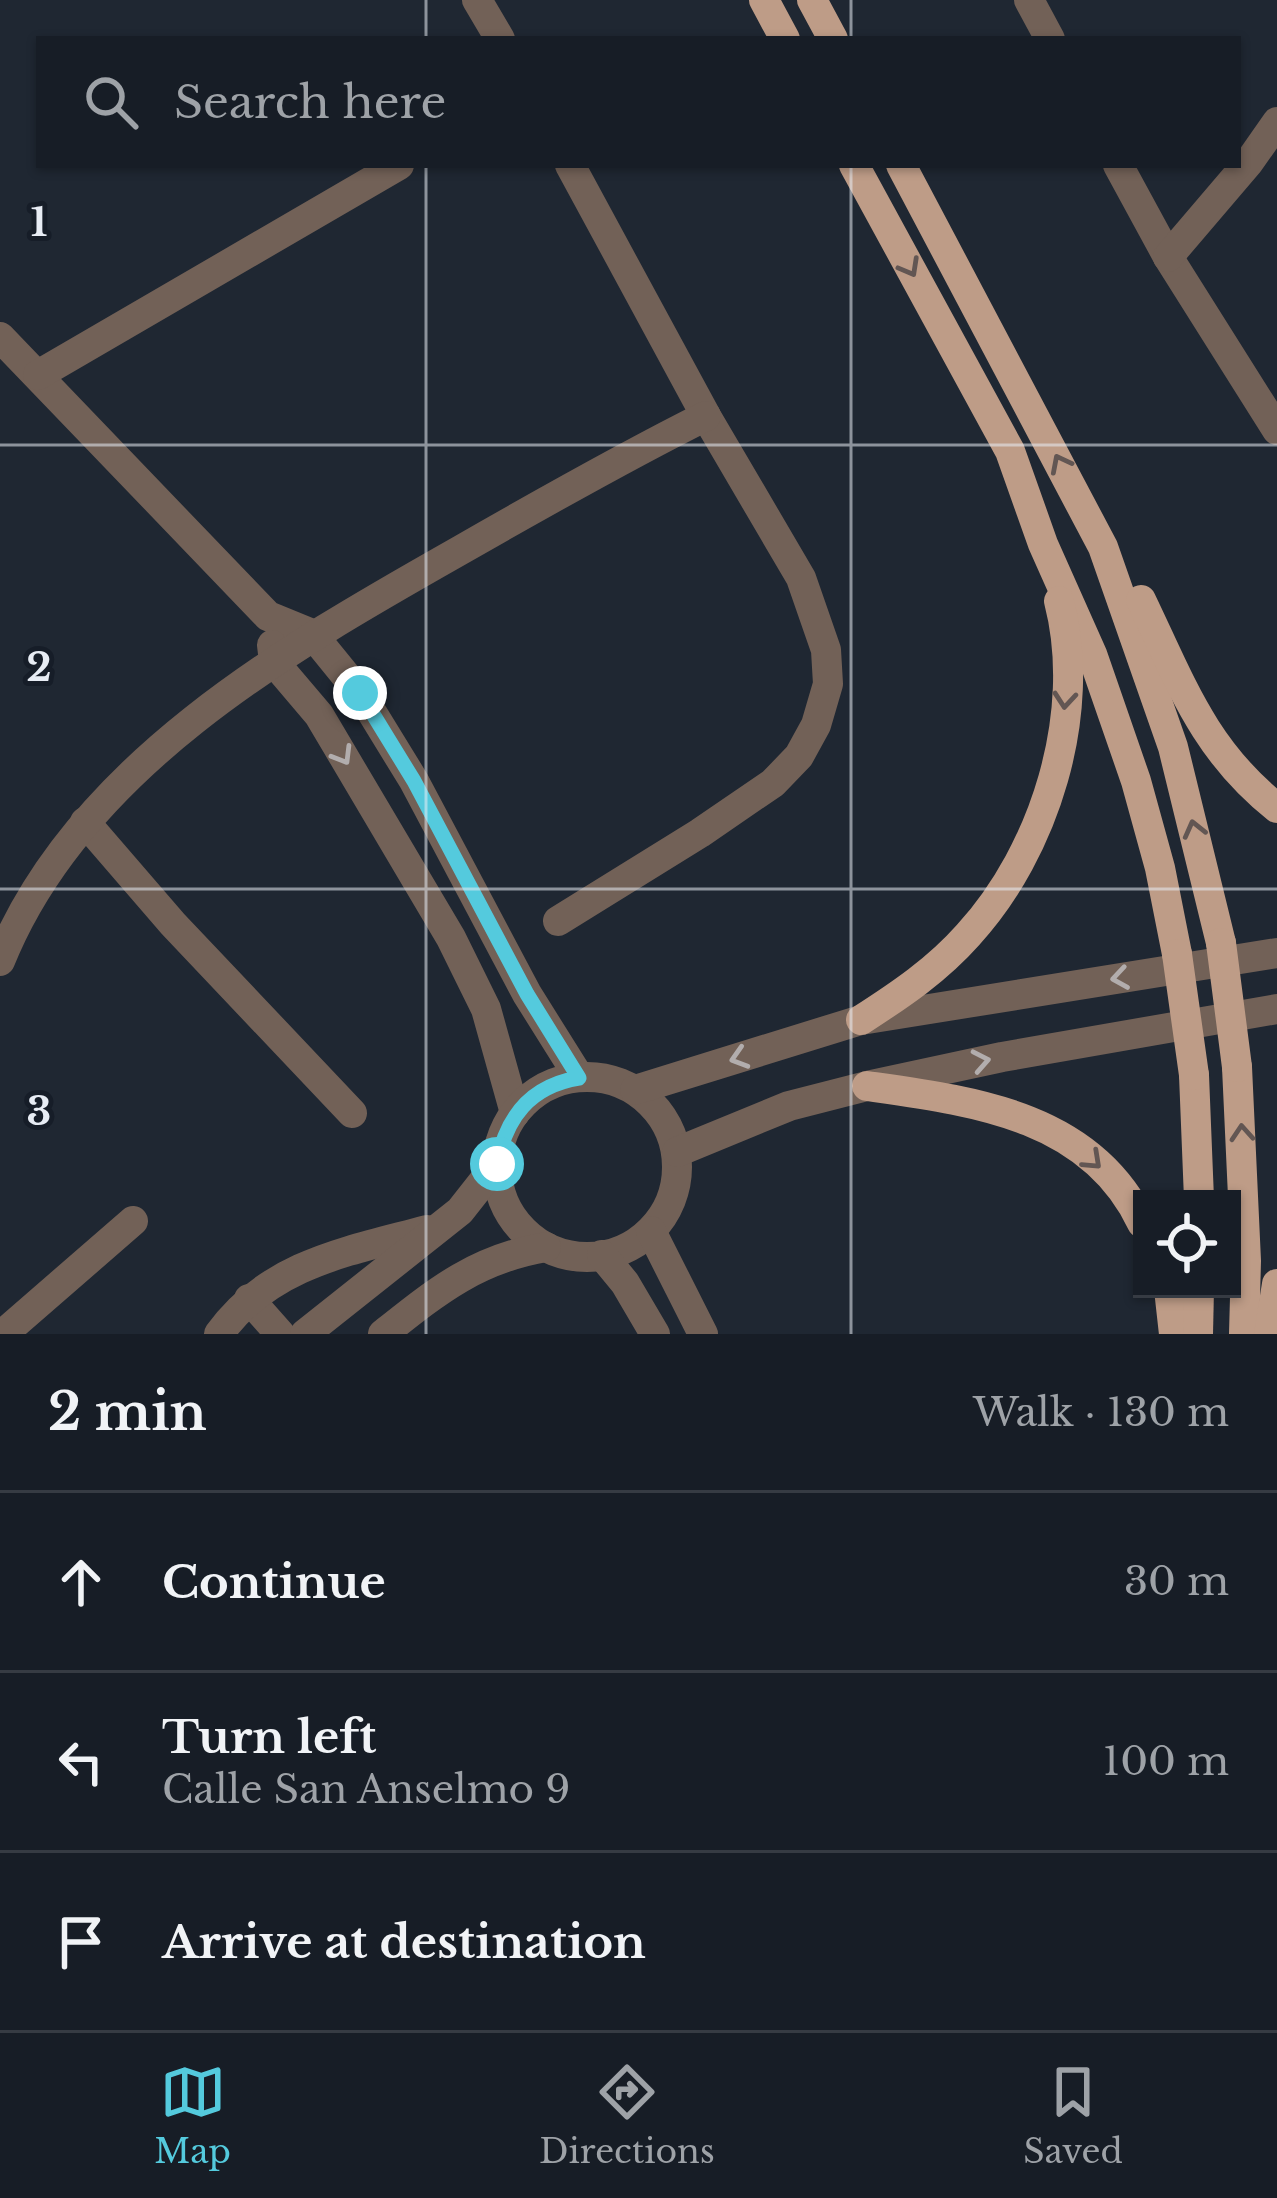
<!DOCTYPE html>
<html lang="en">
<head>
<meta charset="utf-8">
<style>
	body { margin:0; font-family:"Libre Baskerville",serif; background:#20262e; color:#f1f3f6 }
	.controls { position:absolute; right:36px; bottom:36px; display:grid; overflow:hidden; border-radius:0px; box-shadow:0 3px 9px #0004 }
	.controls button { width:108px; height:108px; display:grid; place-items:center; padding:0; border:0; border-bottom:3px solid #363b43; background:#171d26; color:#f1f3f6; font:60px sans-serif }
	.stop { position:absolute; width:36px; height:36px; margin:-27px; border:9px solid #54cadd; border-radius:50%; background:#fff }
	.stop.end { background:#54cadd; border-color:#fff; box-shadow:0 3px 12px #0008 }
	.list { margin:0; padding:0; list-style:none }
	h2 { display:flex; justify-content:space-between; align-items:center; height:156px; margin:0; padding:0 48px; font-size:51px }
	h2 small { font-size:39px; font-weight:400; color:#9ea2a7 }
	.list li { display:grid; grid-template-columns:78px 1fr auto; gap:36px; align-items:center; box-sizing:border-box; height:180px; padding:0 48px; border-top:3px solid #363b43 }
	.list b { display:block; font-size:45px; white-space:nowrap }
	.list p { margin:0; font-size:39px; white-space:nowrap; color:#9ea2a7 }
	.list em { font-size:39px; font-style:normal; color:#9ea2a7 }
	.icon { flex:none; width:66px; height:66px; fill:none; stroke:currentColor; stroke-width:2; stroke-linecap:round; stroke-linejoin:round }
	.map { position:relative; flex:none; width:1277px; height:1334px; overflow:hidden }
	.search { position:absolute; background:#171d26; box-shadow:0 3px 9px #0004; left:36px; right:36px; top:36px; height:132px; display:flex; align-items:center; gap:30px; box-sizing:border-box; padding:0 42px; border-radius:0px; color:#9ea2a7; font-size:45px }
	.sheet { height:696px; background:#171d26 }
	nav { display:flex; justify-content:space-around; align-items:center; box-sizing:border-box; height:168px; border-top:3px solid #363b43; background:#171d26; font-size:33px; color:#9ea2a7 }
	nav a { display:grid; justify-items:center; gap:6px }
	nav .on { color:#54cadd }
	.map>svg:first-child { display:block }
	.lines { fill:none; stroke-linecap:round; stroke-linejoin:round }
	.minor { stroke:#726157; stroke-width:30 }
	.major { stroke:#be9c87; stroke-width:30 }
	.major-bridge { stroke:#be9c87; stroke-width:30 }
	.oneway { stroke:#625653 }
	.oneway2 { stroke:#b2adad }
	.route { stroke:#54cadd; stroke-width:15 }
	.grid { fill:none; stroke:#e7ecf4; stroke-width:3; stroke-opacity:0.55 }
	.grid-label { font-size:39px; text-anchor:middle; font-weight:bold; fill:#e7ecf4; stroke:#161d28; stroke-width:10; stroke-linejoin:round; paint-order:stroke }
</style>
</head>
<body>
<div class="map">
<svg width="1277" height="1334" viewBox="0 0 1277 1334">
	<rect width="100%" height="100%" fill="#1f2732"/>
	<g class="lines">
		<!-- minor -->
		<g class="minor">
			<polyline points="477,0 500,39"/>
			<polyline points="1029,0 1050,39"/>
			<polyline points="1118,165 1168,257 1277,430"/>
			<polyline points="1168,257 1249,162 1277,122"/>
			<polyline points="0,337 268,616 312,634 360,693 414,781 527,994 579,1077"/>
			<polyline points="38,375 399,165"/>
			<polyline points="272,645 274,662 319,715 451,938 486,1009 515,1113"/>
			<polyline points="85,822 173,924 352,1113"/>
			<polyline points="558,921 700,833 773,783 799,756 816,725 828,684 826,650 801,578 706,416 570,165"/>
			<path d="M 0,961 C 78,767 286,649 459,551 C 541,504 622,458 706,416"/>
			<circle cx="587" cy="1167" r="90"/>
			<polyline points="635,1090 861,1020 1277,953"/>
			<polyline points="677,1152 789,1106 867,1086 1002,1057 1277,1009"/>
			<polyline points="651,1231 703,1334"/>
			<polyline points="602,1255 625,1283 655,1334"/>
			<polyline points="249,1299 280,1334"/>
			<polyline points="3,1334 133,1221"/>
			<path d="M 219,1334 C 269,1264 349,1251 427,1230"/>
			<polyline points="305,1334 460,1211 497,1164"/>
			<path d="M 383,1334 C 437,1291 476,1259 546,1247"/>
		</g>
		<!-- major -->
		<g class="major">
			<polyline points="764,0 785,39"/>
			<polyline points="812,0 833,39"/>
			<polyline points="854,165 1010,451 1043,544 1092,654 1136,781 1160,868 1177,954"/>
			<polyline points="901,165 1103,547 1173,747 1221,943"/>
			<path d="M 1141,600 C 1181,683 1203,749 1277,808"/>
			<path d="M 861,1020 C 900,995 937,970 968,935 C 1045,851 1088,713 1059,601"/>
			<polyline points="1237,1067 1246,1261 1244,1334"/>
			<polyline points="1194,1075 1199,1199"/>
			<path d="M 867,1086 C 973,1101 1091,1115 1142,1223"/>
			<polyline points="1169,1289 1174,1334"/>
			<polyline points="1198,1334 1199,1289"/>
			<polyline points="1269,1334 1277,1284"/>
		</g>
		<!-- major-bridge -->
		<g class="major-bridge">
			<polyline points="1221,943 1237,1067"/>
			<polyline points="1177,954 1194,1075"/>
		</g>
	</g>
	<!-- one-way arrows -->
	<defs><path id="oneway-chevron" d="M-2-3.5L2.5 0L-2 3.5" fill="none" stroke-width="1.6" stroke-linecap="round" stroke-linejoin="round" transform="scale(3)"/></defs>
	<g class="oneway">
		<use href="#oneway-chevron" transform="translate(910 268) rotate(61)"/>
		<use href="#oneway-chevron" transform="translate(1060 463) rotate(-117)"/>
		<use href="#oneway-chevron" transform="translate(1065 700) rotate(95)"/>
		<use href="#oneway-chevron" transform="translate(1194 829) rotate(-104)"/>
		<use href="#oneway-chevron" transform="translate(1242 1133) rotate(-94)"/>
		<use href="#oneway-chevron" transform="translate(1093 1161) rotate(43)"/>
	</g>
	<g class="oneway2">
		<use href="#oneway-chevron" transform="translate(343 756) rotate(59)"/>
		<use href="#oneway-chevron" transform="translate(1120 978) rotate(171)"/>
		<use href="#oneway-chevron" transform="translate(739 1058) rotate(163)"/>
		<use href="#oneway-chevron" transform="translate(981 1061) rotate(-11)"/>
	</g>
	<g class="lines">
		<!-- route -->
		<path class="route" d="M 360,693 L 414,781 L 527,994 L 579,1078 C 530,1086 506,1117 497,1164"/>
	</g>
	<!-- grid -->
	<path class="grid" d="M 426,0 L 426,39M 851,0 L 851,39M 426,165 L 426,1334M 851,165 L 851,1334M 0,445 L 1277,445M 0,889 L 1277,889"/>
	<g class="grid-label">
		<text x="39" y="236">1</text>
		<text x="39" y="681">2</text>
		<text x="39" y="1125">3</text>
	</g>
</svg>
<div class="controls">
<button><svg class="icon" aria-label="locate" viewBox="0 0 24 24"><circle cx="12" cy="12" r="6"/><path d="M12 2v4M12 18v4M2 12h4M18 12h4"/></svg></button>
</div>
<div class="stop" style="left:497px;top:1164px"></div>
<div class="stop end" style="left:360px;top:693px"></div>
<div class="search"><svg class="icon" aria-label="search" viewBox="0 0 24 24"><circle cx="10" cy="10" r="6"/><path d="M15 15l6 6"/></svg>Search here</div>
</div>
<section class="sheet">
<h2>2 min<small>Walk · 130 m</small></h2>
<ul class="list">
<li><svg class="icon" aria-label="ahead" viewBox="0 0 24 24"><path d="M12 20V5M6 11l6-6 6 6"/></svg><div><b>Continue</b></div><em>30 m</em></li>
<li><svg class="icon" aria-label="left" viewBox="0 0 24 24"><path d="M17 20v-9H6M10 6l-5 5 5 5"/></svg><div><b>Turn left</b><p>Calle San Anselmo 9</p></div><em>100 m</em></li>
<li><svg class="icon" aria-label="arrive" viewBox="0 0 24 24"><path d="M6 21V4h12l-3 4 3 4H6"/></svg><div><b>Arrive at destination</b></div></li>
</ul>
</section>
<nav>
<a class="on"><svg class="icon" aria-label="map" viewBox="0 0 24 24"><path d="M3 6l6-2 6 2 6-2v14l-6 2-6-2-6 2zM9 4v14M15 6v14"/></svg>Map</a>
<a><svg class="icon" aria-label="directions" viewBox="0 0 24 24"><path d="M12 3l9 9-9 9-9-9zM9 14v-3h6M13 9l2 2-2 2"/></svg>Directions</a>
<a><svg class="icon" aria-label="saved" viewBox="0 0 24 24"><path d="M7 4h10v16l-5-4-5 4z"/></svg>Saved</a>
</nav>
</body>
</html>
